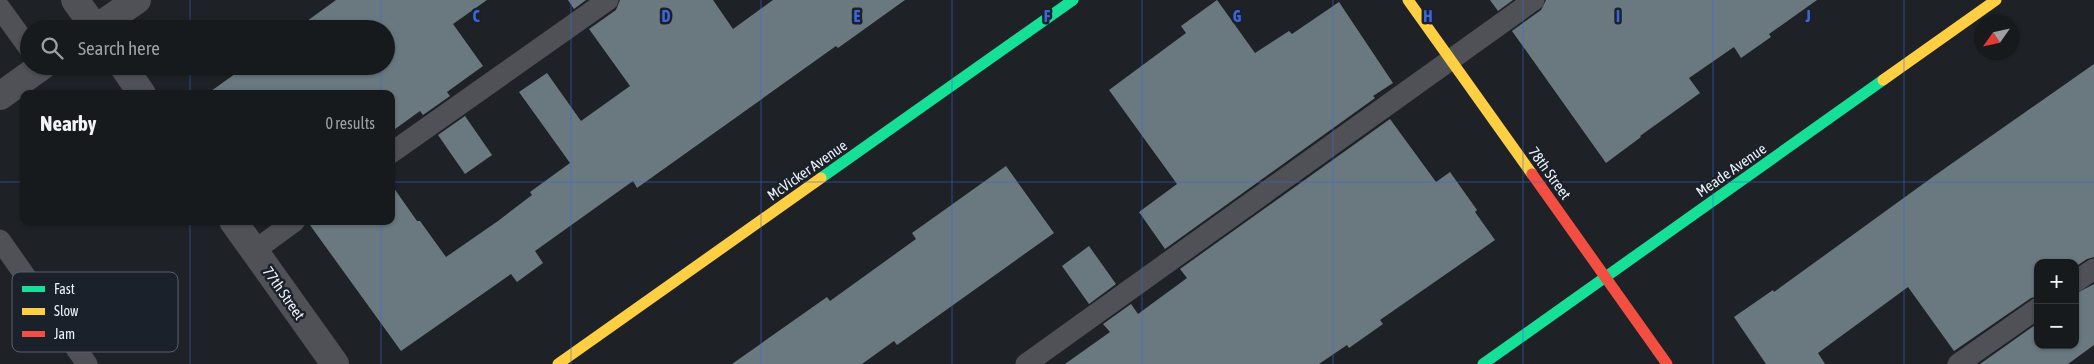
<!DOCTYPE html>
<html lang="en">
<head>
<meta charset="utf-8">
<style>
	body { margin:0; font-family:"Asap Condensed",sans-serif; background:#232729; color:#f1f3f6 }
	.controls { position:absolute; right:15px; bottom:15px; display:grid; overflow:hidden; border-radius:10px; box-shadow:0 1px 4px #0004 }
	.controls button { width:45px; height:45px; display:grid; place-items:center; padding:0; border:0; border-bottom:1px solid #35383b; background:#161a1c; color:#f1f3f6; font:25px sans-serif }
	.compass { position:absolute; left:1974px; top:15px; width:45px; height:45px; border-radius:50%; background:#161a1c; box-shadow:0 1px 4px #0004; rotate:236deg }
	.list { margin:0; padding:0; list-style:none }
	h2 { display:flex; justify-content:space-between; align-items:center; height:65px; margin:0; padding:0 20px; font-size:21px }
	h2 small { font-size:16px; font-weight:400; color:#9ea1a3 }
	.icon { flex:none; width:28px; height:28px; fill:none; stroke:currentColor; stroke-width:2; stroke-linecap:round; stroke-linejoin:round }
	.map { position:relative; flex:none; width:2094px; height:364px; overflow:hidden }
	.search { position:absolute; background:#161a1c; box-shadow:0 1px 4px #0004; left:20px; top:20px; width:375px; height:55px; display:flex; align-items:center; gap:12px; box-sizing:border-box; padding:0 18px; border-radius:28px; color:#9ea1a3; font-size:19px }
	.panel { position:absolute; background:#161a1c; box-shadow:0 1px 4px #0004; left:20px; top:90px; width:375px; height:135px; border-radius:10px }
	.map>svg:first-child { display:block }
	.building { fill:#6a7980 }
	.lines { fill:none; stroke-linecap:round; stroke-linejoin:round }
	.lane { stroke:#505057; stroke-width:21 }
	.street { stroke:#505057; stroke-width:28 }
	.fast { stroke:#16e098; stroke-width:11 }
	.slow { stroke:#ffcf43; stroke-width:11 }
	.jam { stroke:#f24e42; stroke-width:11 }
	.grid { fill:none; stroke:#3c66dd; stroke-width:1; stroke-opacity:0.55 }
	.labels { text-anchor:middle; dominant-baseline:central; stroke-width:5; stroke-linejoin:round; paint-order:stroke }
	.street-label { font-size:15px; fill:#ecf0f7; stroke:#1b212a }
	.key { fill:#1b212a; stroke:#5a5f68; stroke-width:1 }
	.key-label { font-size:14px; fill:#ecf0f7 }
	.grid-label { font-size:16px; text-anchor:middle; font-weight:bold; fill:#3c66dd; stroke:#1b212a; stroke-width:5; stroke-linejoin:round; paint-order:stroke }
</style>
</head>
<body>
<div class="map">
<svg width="2094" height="364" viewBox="0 0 2094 364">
	<rect width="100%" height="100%" fill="#1e2226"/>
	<!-- building -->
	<g class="building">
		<polygon points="336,0 487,0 453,24 483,66 447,92 450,96 423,115 420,111 391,132 391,94 207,94 246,66 386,66 386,29 296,29"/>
		<polygon points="568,0 586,0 574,9"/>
		<polygon points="620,0 713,0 733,29 773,0 905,0 838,48 836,46 637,188 633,181 535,251 543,263 517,282 511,274 401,351 307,221 391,221 391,184 417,221 420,221 446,257 498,221 532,195 530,192 570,163 519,92 547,73 581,121 630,86 589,29 616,10"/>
		<polygon points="1217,0 1255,53 1289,31 1292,34 1339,2 1393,83 1373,96 1375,98 1165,249 1139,212 1177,184 1109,90 1186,33 1181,26"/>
		<polygon points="1490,0 1513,0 1498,11"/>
		<polygon points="1546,0 1817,0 1769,34 1771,37 1741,58 1734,47 1689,78 1700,93 1640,136 1641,137 1606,163 1512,31 1541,10"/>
		<polygon points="2094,64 2094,257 2087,259 2075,267 2075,263 2038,263 2038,296 2031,298 1954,351 1908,287 1818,353 1825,364 1766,364 1734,317 1773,290 1774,292 1934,176"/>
		<polygon points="465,116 492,155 465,174 438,135"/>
		<polygon points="1390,119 1436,182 1450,172 1477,210 1475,212 1495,240 1380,320 1383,324 1349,348 1347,345 1319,364 1065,364 1110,332 1103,324 1131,304 1138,314 1187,278 1180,269"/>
		<polygon points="1006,166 1054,233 897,345 894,341 862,364 732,364 827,297 830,301 916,239 912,233"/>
		<polygon points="1089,246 1116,284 1089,304 1062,266"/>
		<polygon points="2094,284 2094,345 2068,364 1980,364 2038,323 2038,345 2075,345 2075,294"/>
	</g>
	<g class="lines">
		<!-- lane -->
		<g class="lane">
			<polyline points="0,8 29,48"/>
			<polyline points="391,153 608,0"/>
			<polyline points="0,240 87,364"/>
			<polyline points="254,251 295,221"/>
			<polyline points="2075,282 2094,269"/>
			<polyline points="1026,364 1534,0"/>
			<polyline points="1958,364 2038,308"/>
		</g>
		<!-- street -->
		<g class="street">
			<polyline points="75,0 96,29"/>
			<polyline points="95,29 137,0"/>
			<polyline points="123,66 142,94"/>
			<polyline points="0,96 42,66"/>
			<polyline points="233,221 335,364"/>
		</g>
		<!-- fast -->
		<g class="fast">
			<polyline points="821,178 1073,0"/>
			<polyline points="1483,364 1883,80"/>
		</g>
		<!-- slow -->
		<g class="slow">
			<polyline points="1408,0 1532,174"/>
			<polyline points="1883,80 1996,0"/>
			<polyline points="558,364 821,178"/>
		</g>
		<!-- jam -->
		<polyline class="jam" points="1532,174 1667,364"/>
	</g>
	<!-- grid -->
	<path class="grid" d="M 190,0 L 190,29M 381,0 L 381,29M 571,0 L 571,364M 761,0 L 761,364M 952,0 L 952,364M 1142,0 L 1142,364M 1333,0 L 1333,364M 1523,0 L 1523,364M 1713,0 L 1713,364M 1904,0 L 1904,364M 190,66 L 190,94M 381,66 L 381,94M 0,182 L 24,182M 391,182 L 2094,182M 190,221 L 190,364M 381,221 L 381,364"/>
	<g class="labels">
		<!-- street labels -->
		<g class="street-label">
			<text transform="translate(807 170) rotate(-35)">McVicker Avenue</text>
			<text transform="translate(1731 170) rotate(-35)">Meade Avenue</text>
			<text transform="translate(1550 173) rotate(54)">78th Street</text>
			<text transform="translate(284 293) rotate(55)">77th Street</text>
		</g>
	</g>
	<!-- legend -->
	<rect x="12" y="272" width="166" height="80" rx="8" class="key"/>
	<rect x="22" y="286" width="23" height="6" fill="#16e098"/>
	<rect x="22" y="308" width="23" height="7" fill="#ffcf43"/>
	<rect x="22" y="331" width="23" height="6" fill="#f24e42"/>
	<g class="key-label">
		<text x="54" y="294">Fast</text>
		<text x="54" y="316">Slow</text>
		<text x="54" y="339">Jam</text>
	</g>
	<g class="grid-label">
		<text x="476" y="22">C</text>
		<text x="666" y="22">D</text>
		<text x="857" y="22">E</text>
		<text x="1047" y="22">F</text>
		<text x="1237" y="22">G</text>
		<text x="1428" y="22">H</text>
		<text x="1618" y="22">I</text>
		<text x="1808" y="22">J</text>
	</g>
</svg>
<div class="controls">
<button>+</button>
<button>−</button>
</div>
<svg class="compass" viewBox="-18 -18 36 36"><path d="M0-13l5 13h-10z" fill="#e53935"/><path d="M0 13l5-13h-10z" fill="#9ea1a3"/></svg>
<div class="search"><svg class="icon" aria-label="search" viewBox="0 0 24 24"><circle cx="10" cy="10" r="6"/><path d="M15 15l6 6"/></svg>Search here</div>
<section class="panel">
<h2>Nearby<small>0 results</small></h2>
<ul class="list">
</ul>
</section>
</div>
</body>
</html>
